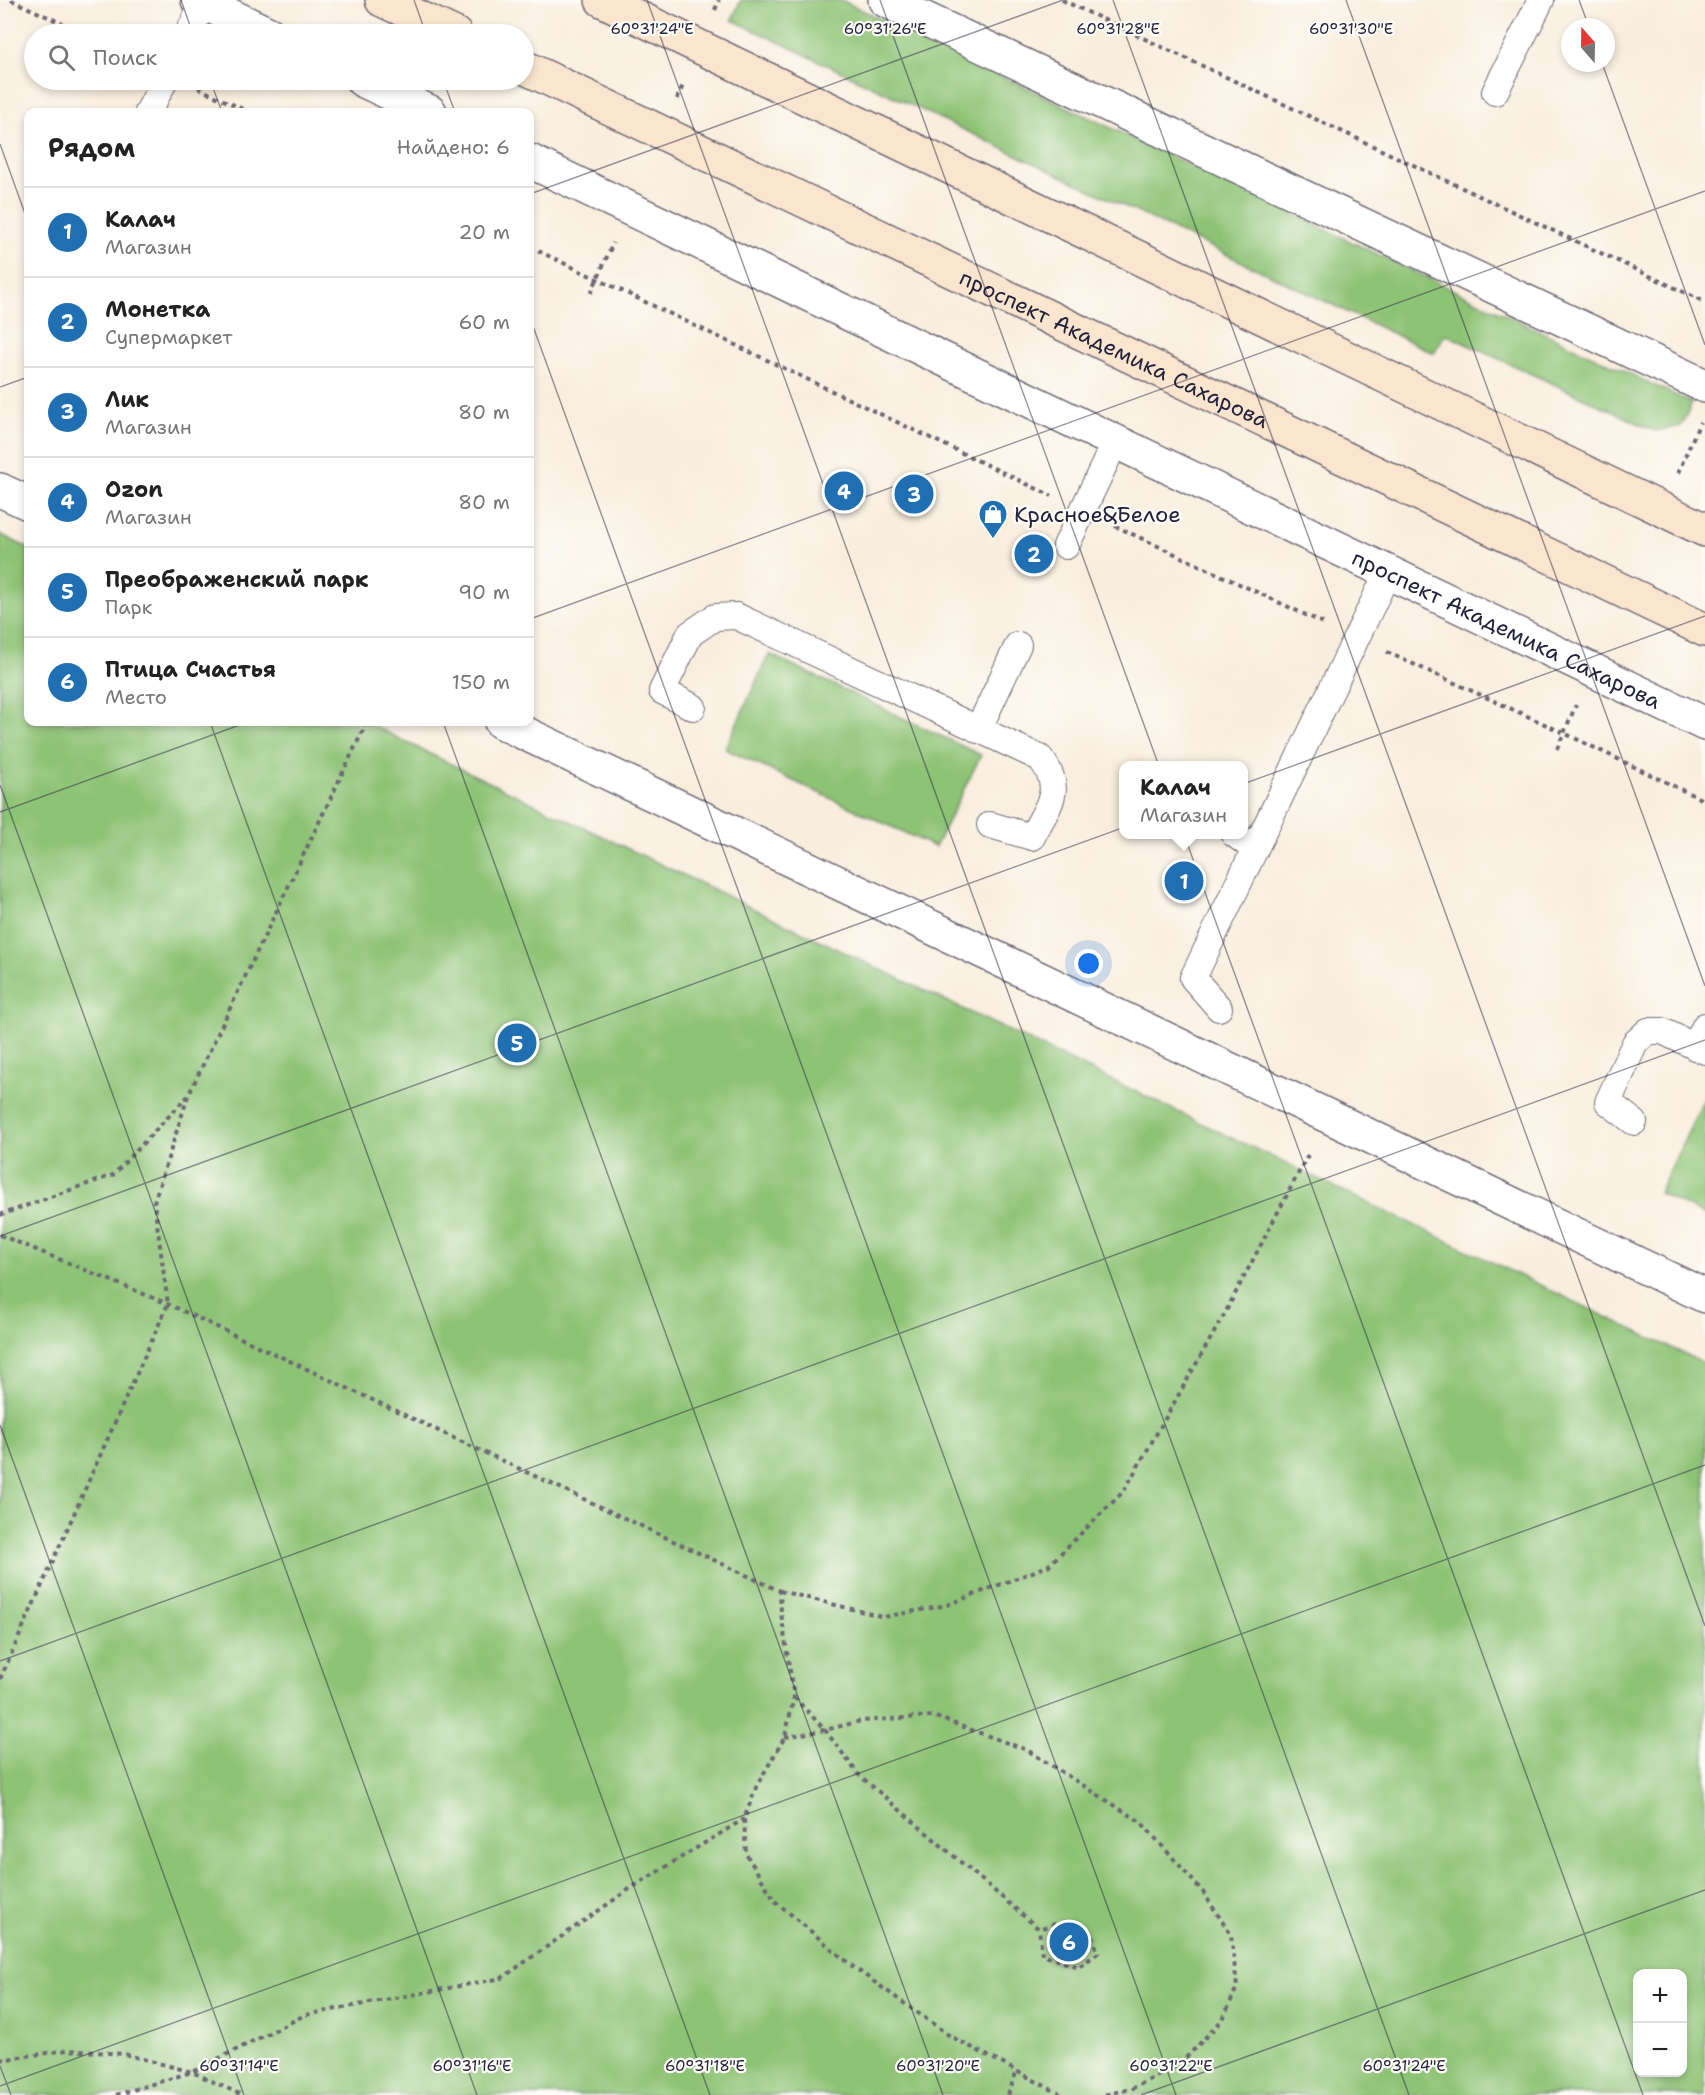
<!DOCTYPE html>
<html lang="ru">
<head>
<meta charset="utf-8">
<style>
	body { margin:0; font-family:"Shantell Sans",sans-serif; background:#f6f6f6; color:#222 }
	.controls { position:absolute; right:18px; bottom:18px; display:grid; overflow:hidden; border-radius:12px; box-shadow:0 3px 9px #0003 }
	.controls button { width:54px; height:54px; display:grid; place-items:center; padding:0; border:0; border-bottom:2px solid #e0e0e0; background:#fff; color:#222; font:30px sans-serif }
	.compass { position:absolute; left:1561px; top:18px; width:54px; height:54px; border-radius:50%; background:#fff; box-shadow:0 3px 9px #0003; rotate:340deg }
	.you { position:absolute; left:1089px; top:964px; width:21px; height:21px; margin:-15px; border:4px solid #fff; border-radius:50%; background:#1a73e8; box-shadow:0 0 0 9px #1a73e833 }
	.badge { display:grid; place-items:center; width:39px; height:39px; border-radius:50%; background:#1f6fb2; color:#fff; font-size:20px; font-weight:700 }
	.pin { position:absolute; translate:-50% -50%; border:3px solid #fff; box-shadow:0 2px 6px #0006 }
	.popup { position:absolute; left:1119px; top:761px; width:129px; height:78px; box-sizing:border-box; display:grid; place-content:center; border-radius:12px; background:#fff; filter:drop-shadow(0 2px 4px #0005); font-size:20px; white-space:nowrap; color:#767676 }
	.popup b { font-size:22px; color:#222 }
	.popup::after { content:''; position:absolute; left:50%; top:100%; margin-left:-12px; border:12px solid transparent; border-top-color:#fff }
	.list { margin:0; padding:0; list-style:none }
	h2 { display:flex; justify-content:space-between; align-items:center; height:78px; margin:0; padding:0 24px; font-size:26px }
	h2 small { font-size:20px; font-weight:400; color:#767676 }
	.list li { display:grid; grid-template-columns:39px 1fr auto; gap:18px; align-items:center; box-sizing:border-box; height:90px; padding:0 24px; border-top:2px solid #e0e0e0 }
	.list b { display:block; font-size:22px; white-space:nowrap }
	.list p { margin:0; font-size:20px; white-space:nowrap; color:#767676 }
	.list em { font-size:20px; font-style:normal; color:#767676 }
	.icon { flex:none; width:33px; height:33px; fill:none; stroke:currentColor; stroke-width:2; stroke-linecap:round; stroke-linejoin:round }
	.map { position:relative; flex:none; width:1705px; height:2095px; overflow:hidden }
	.search { position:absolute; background:#fff; box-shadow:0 3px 9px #0003; left:24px; top:24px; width:510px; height:66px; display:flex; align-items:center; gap:15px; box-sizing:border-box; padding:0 21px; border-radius:33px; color:#767676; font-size:22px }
	.panel { position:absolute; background:#fff; box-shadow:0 3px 9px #0003; left:24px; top:108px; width:510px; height:618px; border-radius:12px }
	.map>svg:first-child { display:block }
	.green { fill:#8dc375; stroke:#587258; stroke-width:1.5; fill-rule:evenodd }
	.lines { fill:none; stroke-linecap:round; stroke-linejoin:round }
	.service-casing { stroke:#6d6974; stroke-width:28 }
	.pedestrian-casing { stroke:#6d6974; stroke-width:36 }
	.minor-casing { stroke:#6d6974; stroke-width:36 }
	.secondary-casing { stroke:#6d6974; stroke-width:36 }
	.path { stroke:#6d6974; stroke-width:4; stroke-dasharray:4.5 4.5; stroke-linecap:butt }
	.service { stroke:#fff; stroke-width:26 }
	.pedestrian { stroke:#fff; stroke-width:33 }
	.minor { stroke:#fff; stroke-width:33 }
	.secondary { stroke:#fce5cf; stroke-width:33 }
	.ticks { fill:none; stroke:#22223b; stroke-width:1.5; stroke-opacity:0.45 }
	.labels { text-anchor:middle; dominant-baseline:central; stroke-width:4.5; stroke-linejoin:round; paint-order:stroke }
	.street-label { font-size:22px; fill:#22223b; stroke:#fdfcf7 }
	.poi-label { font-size:22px; fill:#22223b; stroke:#fdfcf7; text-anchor:start }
	.ticks-label { font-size:15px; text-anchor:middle; fill:#22223b; stroke:#fdfcf7; stroke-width:4.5; stroke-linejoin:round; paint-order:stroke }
</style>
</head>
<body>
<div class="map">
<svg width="1705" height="2095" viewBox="0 0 1705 2095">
	<rect width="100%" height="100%" fill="#fdfcf7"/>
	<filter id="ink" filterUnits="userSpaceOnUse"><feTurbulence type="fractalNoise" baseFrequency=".0167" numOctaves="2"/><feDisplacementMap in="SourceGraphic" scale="12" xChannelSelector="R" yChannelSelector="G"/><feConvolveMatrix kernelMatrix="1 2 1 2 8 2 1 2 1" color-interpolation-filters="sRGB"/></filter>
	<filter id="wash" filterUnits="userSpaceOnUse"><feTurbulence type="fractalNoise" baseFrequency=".008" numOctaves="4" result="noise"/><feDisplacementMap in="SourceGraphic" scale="24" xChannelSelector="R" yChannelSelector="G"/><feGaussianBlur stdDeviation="1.35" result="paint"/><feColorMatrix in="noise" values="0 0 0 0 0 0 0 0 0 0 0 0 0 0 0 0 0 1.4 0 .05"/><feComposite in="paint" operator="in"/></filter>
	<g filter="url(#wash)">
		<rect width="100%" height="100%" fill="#f9eddd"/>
		<!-- green -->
		<g class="green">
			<polygon points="741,0 841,0 1692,403 1681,426 1655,431 1445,334 1434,353 732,20"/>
			<path d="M 0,534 L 28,548 L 28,722 L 366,722 L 428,753 L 1705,1364 L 1705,2095 L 0,2095 ZM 1638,1974 L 1682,1974 L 1682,2072 L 1638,2072 Z"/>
			<polygon points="769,654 981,755 935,847 725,749"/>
			<polygon points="1704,1099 1705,1100 1705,1215 1659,1193"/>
		</g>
	</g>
	<g filter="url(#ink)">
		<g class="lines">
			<!-- service casing -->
			<g class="service-casing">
				<g id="service">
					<polyline points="188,34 204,3"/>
					<polyline points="1495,92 1541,0"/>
					<polyline points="148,112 165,80"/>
					<polyline points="1066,546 1115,442"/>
					<path d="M 693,707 L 662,691 L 690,634 L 715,617 L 736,616 L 1040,758 C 1066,790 1047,806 1032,837 L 990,825"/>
					<polyline points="978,730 1018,645"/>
					<polyline points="1234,834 1255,849"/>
					<polyline points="1219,1008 1193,978 1388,572"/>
					<polyline points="1695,1047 1705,1026"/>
					<polyline points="1634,1122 1608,1102 1635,1043 1648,1031 1662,1031 1705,1051"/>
				</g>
			</g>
			<!-- pedestrian casing -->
			<g class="pedestrian-casing">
				<g id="pedestrian">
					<polyline points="0,490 28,503"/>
					<polyline points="501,722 1705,1296"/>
				</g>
			</g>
			<!-- minor casing -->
			<g class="minor-casing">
				<g id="minor">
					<polyline points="198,0 269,34"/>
					<polyline points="885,0 1705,386"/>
					<polyline points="362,80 430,112"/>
					<path id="s1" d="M 530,161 L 1705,724"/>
				</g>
			</g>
			<!-- secondary casing -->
			<g class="secondary-casing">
				<g id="secondary">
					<polyline points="382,0 455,34"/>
					<polyline points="602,0 1705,530"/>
					<path id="s2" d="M 524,67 L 1705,630"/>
				</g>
			</g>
			<!-- path -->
			<g class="path">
				<polyline points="11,0 85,34"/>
				<polyline points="1062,0 1705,302"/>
				<polyline points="715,10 719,0"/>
				<polyline points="198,88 249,112"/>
				<polyline points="677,99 684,83"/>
				<polyline points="530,247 1052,496"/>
				<polyline points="591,293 613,243"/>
				<polyline points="1678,473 1700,422"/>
				<polyline points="1115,526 1323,623"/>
				<polyline points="1387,652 1564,733 1705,801"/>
				<polyline points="1557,749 1576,705"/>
				<polyline points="0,1215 113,1175 187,1097"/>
				<polyline points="0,1235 168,1304 780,1591 781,1613 794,1697 785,1737 757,1785 744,1819 746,1854 775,1901 852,1966 950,2036 1062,2095"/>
				<polyline points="780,1591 884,1617 947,1605 1048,1566 1124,1491 1224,1315 1310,1151"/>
				<polyline points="0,1679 168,1304 154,1202 188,1096 367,722"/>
				<polyline points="794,1697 825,1730 859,1775 1039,1929 1042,1955 1079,1967 1098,1953 1091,1933 1057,1923 1039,1929"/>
				<polyline points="785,1737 825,1730 861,1721 933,1716 1027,1750 1141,1822 1203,1892 1231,1935 1237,1987 1223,2019 1179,2065 1131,2089 1103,2095"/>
				<polyline points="0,2060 67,2050 124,2054 192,2072 242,2095"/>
				<polyline points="116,2095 192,2072 305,2015 502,1978 631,1888 744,1819"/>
				<polyline points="1008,2095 1016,2073"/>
			</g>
			<!-- service -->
			<use href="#service" class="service"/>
			<!-- pedestrian -->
			<use href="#pedestrian" class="pedestrian"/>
			<!-- minor -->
			<use href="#minor" class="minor"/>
			<!-- secondary -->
			<use href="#secondary" class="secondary"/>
		</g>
	</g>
	<!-- ticks -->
	<path class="ticks" d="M 181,0 L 193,34M 414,0 L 426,34M 647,0 L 1409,2095M 880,0 L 1643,2095M 1113,0 L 1705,1626M 1346,0 L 1705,986M 1579,0 L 1589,27M 1602,63 L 1705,345M 210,80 L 222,112M 443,80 L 455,112M 0,144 L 28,222M 530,194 L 1063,0M 530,318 L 1176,2095M 0,387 L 28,377M 530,619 L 1705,191M 210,722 L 710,2095M 443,722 L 943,2095M 0,785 L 477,2095M 0,812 L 248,722M 0,1236 L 1705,616M 0,1425 L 244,2095M 0,1661 L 1705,1040M 0,2066 L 11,2095M 0,2086 L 1705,1465M 1141,2095 L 1705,1890"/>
	<!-- icons -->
	<defs>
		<g id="shop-pin" transform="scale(1.5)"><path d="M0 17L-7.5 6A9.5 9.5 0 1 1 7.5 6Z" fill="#1f6fb2" stroke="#fdfcf7"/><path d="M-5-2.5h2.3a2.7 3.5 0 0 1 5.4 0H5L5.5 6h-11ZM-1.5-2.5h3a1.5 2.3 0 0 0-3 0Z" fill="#fff"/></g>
	</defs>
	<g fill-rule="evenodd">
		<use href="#shop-pin" x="993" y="514"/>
	</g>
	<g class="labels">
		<!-- street labels -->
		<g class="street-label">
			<text stroke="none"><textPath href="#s2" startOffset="654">проспект Академика Сахарова</textPath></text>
			<text stroke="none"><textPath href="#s1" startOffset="1083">проспект Академика Сахарова</textPath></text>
		</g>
		<!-- poi labels -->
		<g class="poi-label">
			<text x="1014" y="514">Красное&amp;Белое</text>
		</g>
	</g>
	<g class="ticks-label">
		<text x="652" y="34">60°31'24"E</text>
		<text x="885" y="34">60°31'26"E</text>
		<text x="1118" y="34">60°31'28"E</text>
		<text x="1351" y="34">60°31'30"E</text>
		<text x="239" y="2071">60°31'14"E</text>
		<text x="472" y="2071">60°31'16"E</text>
		<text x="705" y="2071">60°31'18"E</text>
		<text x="938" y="2071">60°31'20"E</text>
		<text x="1171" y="2071">60°31'22"E</text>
		<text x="1404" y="2071">60°31'24"E</text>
	</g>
</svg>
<div class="controls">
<button>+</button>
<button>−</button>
</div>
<svg class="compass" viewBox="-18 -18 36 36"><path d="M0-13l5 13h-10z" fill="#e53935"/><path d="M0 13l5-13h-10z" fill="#767676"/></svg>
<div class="you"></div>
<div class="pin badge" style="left:1184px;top:881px">1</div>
<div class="popup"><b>Калач</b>Магазин</div>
<div class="pin badge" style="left:1034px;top:554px">2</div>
<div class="pin badge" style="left:914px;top:494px">3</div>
<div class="pin badge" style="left:844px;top:491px">4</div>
<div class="pin badge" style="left:517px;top:1043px">5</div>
<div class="pin badge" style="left:1069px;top:1942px">6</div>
<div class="search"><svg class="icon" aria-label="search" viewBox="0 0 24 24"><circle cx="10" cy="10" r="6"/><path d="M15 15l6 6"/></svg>Поиск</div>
<section class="panel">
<h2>Рядом<small>Найдено: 6</small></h2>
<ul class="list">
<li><span class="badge">1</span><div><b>Калач</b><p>Магазин</p></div><em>20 m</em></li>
<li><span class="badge">2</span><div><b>Монетка</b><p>Супермаркет</p></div><em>60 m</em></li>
<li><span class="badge">3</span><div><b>Лик</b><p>Магазин</p></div><em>80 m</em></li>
<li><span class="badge">4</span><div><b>Ozon</b><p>Магазин</p></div><em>80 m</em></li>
<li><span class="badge">5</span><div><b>Преображенский парк</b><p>Парк</p></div><em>90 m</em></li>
<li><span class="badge">6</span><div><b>Птица Счастья</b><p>Место</p></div><em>150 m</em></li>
</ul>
</section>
</div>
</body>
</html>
